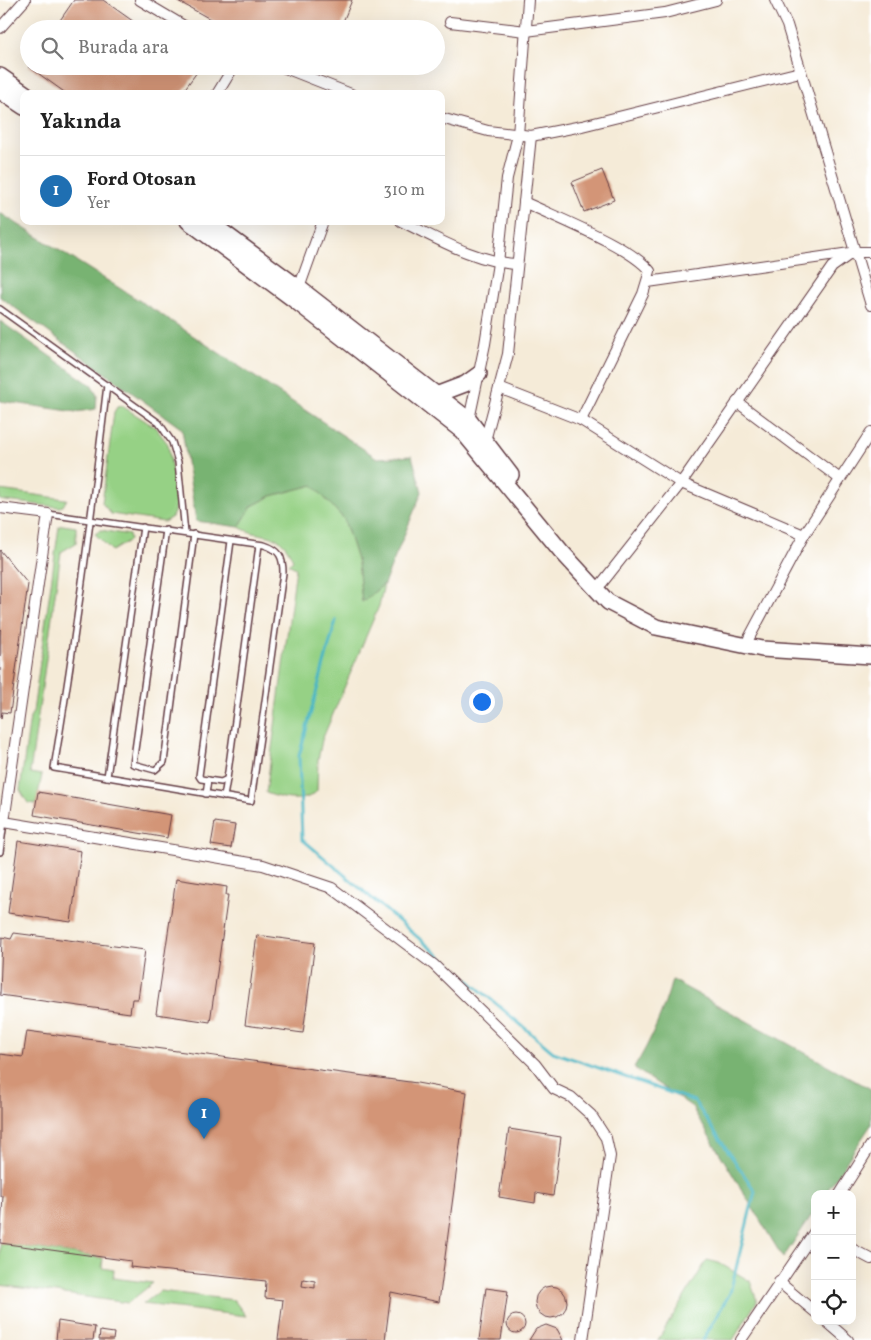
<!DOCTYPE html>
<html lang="tr">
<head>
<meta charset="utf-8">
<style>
	body { margin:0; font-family:Vollkorn,serif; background:#f2f2f2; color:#222 }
	.controls { position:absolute; right:15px; bottom:15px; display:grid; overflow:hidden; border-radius:10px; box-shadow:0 5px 20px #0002 }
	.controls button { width:45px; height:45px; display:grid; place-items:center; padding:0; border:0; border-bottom:1px solid #e0e0e0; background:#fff; color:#222; font:25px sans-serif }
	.you { position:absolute; left:481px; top:701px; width:18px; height:18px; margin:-12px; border:4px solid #fff; border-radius:50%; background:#1a73e8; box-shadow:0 0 0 8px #1a73e833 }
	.badge { display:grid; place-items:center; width:32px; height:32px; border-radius:50%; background:#1f6fb2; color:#fff; font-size:16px; font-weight:700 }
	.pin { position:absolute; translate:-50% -41px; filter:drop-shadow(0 1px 2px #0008) }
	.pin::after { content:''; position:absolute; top:26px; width:18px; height:15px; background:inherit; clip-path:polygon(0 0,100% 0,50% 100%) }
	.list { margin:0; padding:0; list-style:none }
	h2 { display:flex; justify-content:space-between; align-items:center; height:65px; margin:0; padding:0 20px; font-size:21px }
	h2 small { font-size:16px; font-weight:400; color:#767676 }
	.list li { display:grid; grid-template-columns:32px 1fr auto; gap:15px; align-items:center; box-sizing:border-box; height:70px; padding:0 20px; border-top:1px solid #e0e0e0 }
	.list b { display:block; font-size:19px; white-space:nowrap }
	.list p { margin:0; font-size:16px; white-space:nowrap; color:#767676 }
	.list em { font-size:16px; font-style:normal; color:#767676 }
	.icon { flex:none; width:28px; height:28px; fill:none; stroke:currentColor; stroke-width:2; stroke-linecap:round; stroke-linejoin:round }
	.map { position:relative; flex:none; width:871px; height:1340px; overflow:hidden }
	.search { position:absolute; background:#fff; box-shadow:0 5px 20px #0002; left:20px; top:20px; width:425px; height:55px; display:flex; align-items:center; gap:12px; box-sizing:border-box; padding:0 18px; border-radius:28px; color:#767676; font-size:19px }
	.panel { position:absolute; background:#fff; box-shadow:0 5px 20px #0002; left:20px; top:90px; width:425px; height:135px; border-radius:10px }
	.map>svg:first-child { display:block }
	.green { fill:#96d185; stroke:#707858 }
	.forest { fill:#78b372; stroke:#61694e }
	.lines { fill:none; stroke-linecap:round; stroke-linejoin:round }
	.stream { stroke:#48b6c4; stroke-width:3 }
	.building { fill:#d39577; fill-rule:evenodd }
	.service-casing { stroke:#643e45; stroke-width:8 }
	.minor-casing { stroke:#643e45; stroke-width:12 }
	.secondary-casing { stroke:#643e45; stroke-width:18 }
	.service { stroke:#fff; stroke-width:5 }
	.minor { stroke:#fff; stroke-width:10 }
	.secondary { stroke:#fff; stroke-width:15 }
</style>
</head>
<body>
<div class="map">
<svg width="871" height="1340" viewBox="0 0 871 1340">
	<rect width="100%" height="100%" fill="#fff"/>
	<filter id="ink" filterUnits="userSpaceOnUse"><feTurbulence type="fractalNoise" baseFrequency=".02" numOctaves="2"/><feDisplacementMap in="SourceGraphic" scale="10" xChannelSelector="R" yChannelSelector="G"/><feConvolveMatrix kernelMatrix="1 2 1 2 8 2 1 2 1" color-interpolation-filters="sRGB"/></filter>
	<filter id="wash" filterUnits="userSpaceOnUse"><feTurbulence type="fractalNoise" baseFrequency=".0096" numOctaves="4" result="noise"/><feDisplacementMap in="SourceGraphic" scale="20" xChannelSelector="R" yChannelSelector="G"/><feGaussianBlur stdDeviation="1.12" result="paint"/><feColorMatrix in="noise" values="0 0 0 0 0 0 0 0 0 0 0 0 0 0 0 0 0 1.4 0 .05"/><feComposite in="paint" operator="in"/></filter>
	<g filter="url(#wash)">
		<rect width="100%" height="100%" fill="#f5ebd8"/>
		<!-- green -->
		<g class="green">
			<polygon points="122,406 155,427 168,444 177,505 172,517 164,522 111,514 102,503 114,412 117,407"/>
			<path d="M 313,485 L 344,519 L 358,563 L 362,602 L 384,584 L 379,606 L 322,740 L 318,760 L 317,791 C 305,804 282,799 266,793 L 296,568 L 288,564 L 293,560 C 280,527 263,541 239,527 L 252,506 L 271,496 Z"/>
			<polygon points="0,490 65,499 67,499 63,506 59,507 5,501 0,500"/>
			<polygon points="63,525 76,527 76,543 61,552 30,773 42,775 36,804 28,803 20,790 30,717 33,712 59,526"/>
			<polygon points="101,530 129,535 130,540 112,551 95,534"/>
			<polygon points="0,1243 103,1258 102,1268 114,1270 113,1278 153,1283 128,1303 0,1285"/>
			<polygon points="707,1260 719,1263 750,1281 757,1301 733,1340 658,1340"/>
			<polygon points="160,1291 234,1300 246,1316 143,1304"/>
		</g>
		<!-- forest -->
		<g class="forest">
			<polygon points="0,213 159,313 377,458 412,456 422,492 384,584 362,602 358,563 344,519 313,485 271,496 252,506 239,527 196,521 182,429 0,297"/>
			<polygon points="0,321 91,385 97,395 96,409 76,412 0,401"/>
			<path d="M 672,980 L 871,1089 L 871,1125 L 825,1194 L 815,1194 L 815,1210 L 783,1258 L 691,1106 L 634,1068 C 651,1041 664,1010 672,980 Z"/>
		</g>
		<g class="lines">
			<!-- stream -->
			<polyline class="stream" points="336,620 299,756 302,839 553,1052 694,1101 755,1191 730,1293 703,1340"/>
		</g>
		<g id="blocks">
			<!-- building -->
			<g class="building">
				<polygon points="74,0 103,0 144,29 54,29"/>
				<polygon points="176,0 352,0 340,29 228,29"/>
				<polygon points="28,66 197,66 200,68 181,94 67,94"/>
				<polygon points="602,170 614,200 584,212 572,182"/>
				<polygon points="0,550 28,584 10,713 2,712 1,719"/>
				<polygon points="38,792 171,815 167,838 34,815"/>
				<polygon points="215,822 235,825 231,848 211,845"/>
				<polygon points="18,841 81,851 71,922 8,913"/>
				<polygon points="176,879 227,887 226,895 228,895 210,1022 156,1014"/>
				<polygon points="14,933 145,950 138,999 132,999 130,1013 0,995 2,937 11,939"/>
				<polygon points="257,935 315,943 303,1033 245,1025"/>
				<path d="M 27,1031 L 417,1083 L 467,1092 L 439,1302 L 391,1292 L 385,1340 L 278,1340 L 283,1300 L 265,1298 L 266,1281 L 130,1267 L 131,1261 L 0,1243 L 3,1196 L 0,1196 L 0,1054 L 23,1057 ZM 303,1279 L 315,1281 L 315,1288 L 302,1286 Z"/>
				<polygon points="509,1129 561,1137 553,1196 536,1193 535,1203 499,1197"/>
				<circle cx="551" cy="1302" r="16"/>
				<polygon points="486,1288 508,1291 501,1340 479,1340"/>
				<circle cx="516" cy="1324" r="9"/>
				<polygon points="58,1321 95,1327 93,1340 56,1340"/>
				<polygon points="546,1325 557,1329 563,1340 529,1340 536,1329"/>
				<polygon points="100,1331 114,1333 113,1340 99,1340"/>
			</g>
		</g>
	</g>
	<g filter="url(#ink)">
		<use href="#blocks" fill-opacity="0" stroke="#643e45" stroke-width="1"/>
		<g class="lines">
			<!-- service casing -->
			<g class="service-casing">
				<g id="service">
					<polyline points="0,309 159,423 172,442 178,462 185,533"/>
					<path d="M 48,514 L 264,545 C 280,550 283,557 283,573 L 251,801 L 54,768 C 75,641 92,513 107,385"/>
					<polyline points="166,530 133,764 155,770 164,762 194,534"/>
					<polyline points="231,541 199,776 201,779 221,782 227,779 259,545"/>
					<polyline points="107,777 143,527"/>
					<polyline points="206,794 208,780"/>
					<polyline points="224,797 227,779"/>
					<polyline points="0,852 4,822"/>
				</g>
			</g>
			<!-- minor casing -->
			<g class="minor-casing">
				<g id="minor">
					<polyline points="140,0 189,29"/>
					<polyline points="775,0 787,25 871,305"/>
					<polyline points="450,22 526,31 665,13 716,0"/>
					<polyline points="0,28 25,0"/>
					<polyline points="280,66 351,94"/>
					<polyline points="217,94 234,66"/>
					<polyline points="441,118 488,131 531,136 582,126 800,72"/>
					<path d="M 524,202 C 555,217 630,246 650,271 L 643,294 L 581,420"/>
					<path d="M 401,221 C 438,239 476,262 517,264"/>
					<polyline points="648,282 850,253"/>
					<polyline points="299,288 323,221"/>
					<polyline points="499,388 581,420 681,483 804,535"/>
					<polyline points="737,402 840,479"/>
					<polyline points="469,420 485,344 498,263 507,178 518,135 528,0"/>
					<polyline points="485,441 508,354 531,136"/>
					<polyline points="0,508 48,514 4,822 263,865 332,888 434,965 535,1064 554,1089 571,1097 591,1115 606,1138 610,1156 583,1340"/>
					<polyline points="602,583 681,483 832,267 853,252 871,252"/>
					<polyline points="749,638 804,535 871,432"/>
					<polyline points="840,1194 871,1145"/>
					<polyline points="852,1249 871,1259"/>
					<polyline points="779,1282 815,1312"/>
					<polyline points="826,1321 848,1340"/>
					<polyline points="741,1340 815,1231"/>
				</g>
			</g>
			<!-- secondary casing -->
			<g class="secondary-casing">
				<g id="secondary">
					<polyline points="0,76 26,94"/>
					<polyline points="0,91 24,107"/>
					<polyline points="188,221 293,299 462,431 561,551 608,602 656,627 762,649 871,656"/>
					<polyline points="208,221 299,288 469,420 511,475"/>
					<polyline points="436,395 465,384 479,374"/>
				</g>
			</g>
			<!-- service -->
			<use href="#service" class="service"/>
			<!-- minor -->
			<use href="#minor" class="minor"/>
			<!-- secondary -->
			<use href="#secondary" class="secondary"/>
		</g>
	</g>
</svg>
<div class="controls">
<button>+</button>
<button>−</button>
<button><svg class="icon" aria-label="locate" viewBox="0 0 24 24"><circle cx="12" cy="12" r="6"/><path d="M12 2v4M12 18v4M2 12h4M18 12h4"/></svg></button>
</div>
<div class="you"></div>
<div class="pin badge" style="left:204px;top:1139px">1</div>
<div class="search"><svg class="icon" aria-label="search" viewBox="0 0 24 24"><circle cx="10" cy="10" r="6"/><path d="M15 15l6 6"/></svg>Burada ara</div>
<section class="panel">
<h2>Yakında<small></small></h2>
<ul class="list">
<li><span class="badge">1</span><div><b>Ford Otosan</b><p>Yer</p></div><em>310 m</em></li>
</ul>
</section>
</div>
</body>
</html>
